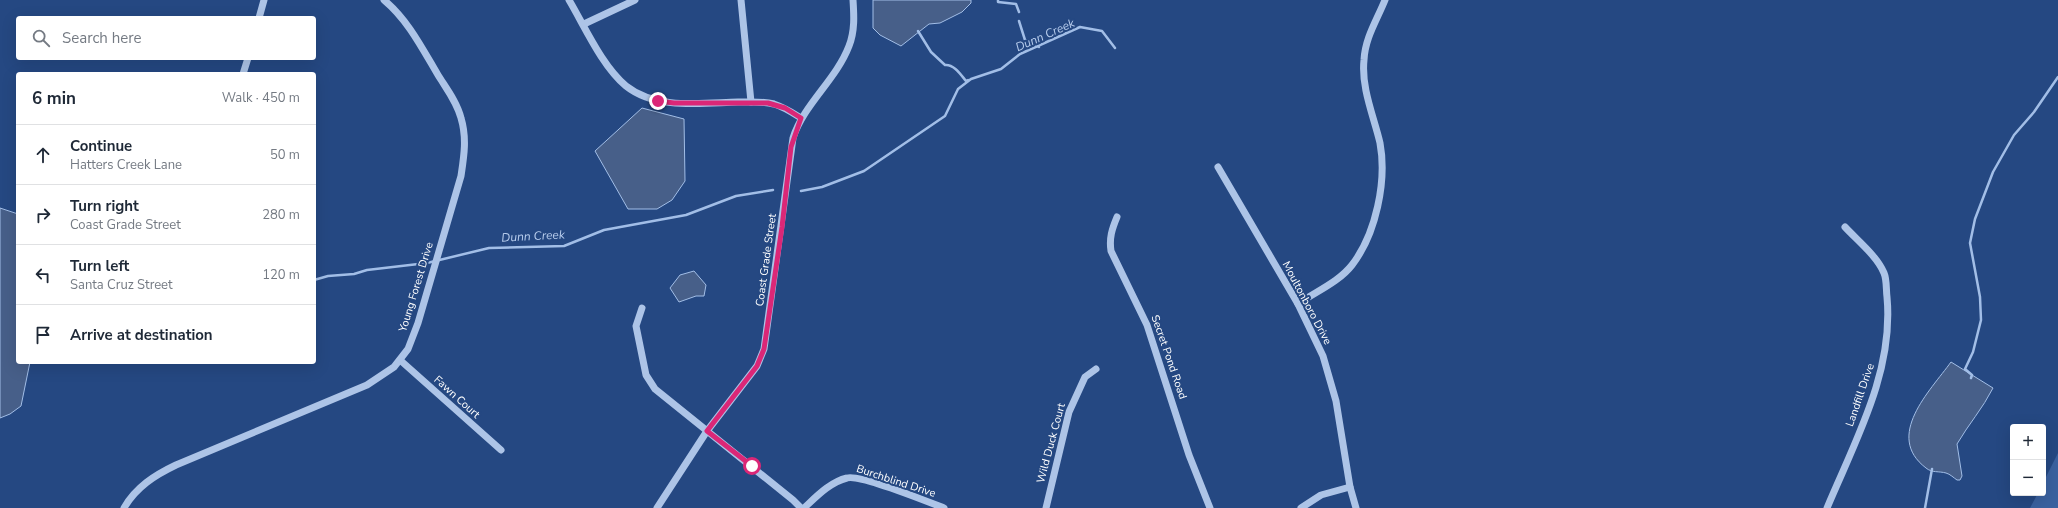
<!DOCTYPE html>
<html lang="en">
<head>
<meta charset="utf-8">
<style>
	body { margin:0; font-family:"Nunito Sans",sans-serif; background:#f2f2f3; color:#1f2937 }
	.controls { position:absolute; right:12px; bottom:12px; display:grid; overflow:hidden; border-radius:4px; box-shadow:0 4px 16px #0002 }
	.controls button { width:36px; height:36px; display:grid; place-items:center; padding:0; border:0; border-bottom:1px solid #e0e1e3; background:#fff; color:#1f2937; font:20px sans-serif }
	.stop { position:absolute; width:12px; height:12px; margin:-9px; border:3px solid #db2777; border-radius:50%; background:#fff }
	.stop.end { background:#db2777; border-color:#fff; box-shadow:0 1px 4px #0008 }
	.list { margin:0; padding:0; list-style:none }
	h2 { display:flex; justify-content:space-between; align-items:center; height:52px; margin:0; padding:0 16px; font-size:17px }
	h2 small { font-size:13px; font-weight:400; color:#747a83 }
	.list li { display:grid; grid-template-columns:26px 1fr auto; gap:12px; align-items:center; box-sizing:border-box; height:60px; padding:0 16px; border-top:1px solid #e0e1e3 }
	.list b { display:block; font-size:15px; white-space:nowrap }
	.list p { margin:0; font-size:13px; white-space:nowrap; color:#747a83 }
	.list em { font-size:13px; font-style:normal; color:#747a83 }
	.icon { flex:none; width:22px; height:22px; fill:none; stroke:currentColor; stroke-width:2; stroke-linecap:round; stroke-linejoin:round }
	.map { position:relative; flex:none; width:2058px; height:508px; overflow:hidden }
	.search { position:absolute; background:#fff; box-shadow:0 4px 16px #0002; left:16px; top:16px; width:300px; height:44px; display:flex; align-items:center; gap:10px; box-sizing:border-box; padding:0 14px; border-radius:4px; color:#747a83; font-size:15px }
	.panel { position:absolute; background:#fff; box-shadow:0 4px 16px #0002; left:16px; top:72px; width:300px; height:292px; border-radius:4px }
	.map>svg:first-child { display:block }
	.green { fill:#3a619f }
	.water { fill:#475f89; stroke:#a2bee7 }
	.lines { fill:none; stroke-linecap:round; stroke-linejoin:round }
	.stream { stroke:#a2bee7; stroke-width:2.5 }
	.minor { stroke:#adc4e7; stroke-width:7 }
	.route { stroke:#db2777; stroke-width:5 }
	.labels { text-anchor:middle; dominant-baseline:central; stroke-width:4; stroke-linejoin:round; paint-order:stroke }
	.street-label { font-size:11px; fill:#fff; stroke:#254882 }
	.water-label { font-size:12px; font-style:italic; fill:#b9ceee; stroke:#254882 }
</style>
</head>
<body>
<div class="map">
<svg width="2058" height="508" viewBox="0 0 2058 508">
	<rect width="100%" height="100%" fill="#254882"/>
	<!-- green -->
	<polygon class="green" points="2058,453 2058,508 2030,508 2038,493 2043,493 2043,483"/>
	<!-- water -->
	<g class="water">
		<polygon points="873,0 971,0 971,3 962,12 940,23 929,24 901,46 880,35 873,28"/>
		<polygon points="642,108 684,119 685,181 672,200 657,209 628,209 595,151"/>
		<polygon points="0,208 18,214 18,362 30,362 21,406 10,414 0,418"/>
		<polygon points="694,271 706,285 704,296 696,296 679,302 670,288 680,275"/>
		<path d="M 1951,362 L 1993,388 C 1983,408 1968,425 1957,444 L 1962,476 L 1960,480 L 1957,480 C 1954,478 1950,474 1946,473 C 1939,471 1932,473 1926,468 C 1884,436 1930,391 1951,362 Z"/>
	</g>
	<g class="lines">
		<!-- stream -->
		<g class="stream">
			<polyline points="998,0 998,2 1016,4 1019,12"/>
			<polyline points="1019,21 1025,40 1039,47"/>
			<path d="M 918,31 L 931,52 L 945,65 C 954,64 961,75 966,81 L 968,80"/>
			<polyline points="801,191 822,187 864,171 945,116 958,89 971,79 1001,69 1020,54 1080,27 1102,31 1115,48"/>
			<polyline points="314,280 328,276 354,274 367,270 427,263 489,248 564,246 604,230 686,215 736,196 773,190"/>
			<polyline points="1971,378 1972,375 1965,369 1973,352 1981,320 1980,297 1970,243 1975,219 1993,172 2014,135 2034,112 2058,77"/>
			<polyline points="1925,508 1932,469"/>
		</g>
		<!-- minor -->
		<g class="minor">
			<path d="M 569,0 C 585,27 602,66 626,86 C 656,110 702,103 738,102 C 750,102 763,101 774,104 C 784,107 793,113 801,118"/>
			<polyline points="741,0 751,102"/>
			<polyline points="259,18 264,0"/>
			<polyline points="584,24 635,0"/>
			<polyline points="243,74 248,58"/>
			<polyline points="1218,167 1298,304 1323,356 1336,401 1350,487 1356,508"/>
			<path d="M 1117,217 C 1112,229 1109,238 1111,251 L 1147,325 L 1189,455 L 1210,508"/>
			<path d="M 1298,304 C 1315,292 1339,282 1352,265 C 1376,234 1387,181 1380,143 C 1374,117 1361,88 1364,60 C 1365,38 1377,20 1385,0"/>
			<polyline points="642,308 636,326 646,375 655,389 793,500 801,508"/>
			<polyline points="400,360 501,450"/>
			<path d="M 124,508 C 136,487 155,475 176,465 L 367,385 L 394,367 L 408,349 L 418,323 L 461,176 C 464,156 467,138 461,118 C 457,102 446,88 438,75 C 422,48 408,20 384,0"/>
			<path d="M 657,508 L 707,431 L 757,366 L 764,349 L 793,138 C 804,104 836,80 849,46 C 855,31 854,15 853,0"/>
			<path d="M 804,508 C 816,497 830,482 847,478 C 860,474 928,502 944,508"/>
			<polyline points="1046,508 1069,412 1085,377 1096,369"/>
			<polyline points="1301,508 1321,495 1350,487"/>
			<path d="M 1827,508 C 1855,441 1894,372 1887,297 C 1886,290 1887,280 1884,273 C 1877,256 1858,241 1845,227"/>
		</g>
	</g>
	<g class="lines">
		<!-- route -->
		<polyline class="route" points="658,101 674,103 768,103 785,108 801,118 791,147 782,227 764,349 757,366 707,431 752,466"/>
	</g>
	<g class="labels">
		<!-- street labels -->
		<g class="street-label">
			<text transform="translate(766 260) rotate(-82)">Coast Grade Street</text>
			<text transform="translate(416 287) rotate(-73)">Young Forest Drive</text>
			<text transform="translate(1307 303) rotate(62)">Moultonboro Drive</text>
			<text transform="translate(1169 357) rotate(71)">Secret Pond Road</text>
			<text transform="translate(1860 395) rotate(-71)">Landfill Drive</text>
			<text transform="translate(457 397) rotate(42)">Fawn Court</text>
			<text transform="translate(1051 443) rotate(-75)">Wild Duck Court</text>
			<text transform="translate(896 481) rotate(18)">Burchblind Drive</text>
		</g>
		<!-- water labels -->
		<g class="water-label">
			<text transform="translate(1045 35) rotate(-24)">Dunn Creek</text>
			<text transform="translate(533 236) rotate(-3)">Dunn Creek</text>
		</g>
	</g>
</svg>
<div class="controls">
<button>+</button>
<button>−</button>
</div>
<div class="stop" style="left:752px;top:466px"></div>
<div class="stop end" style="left:658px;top:101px"></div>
<div class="search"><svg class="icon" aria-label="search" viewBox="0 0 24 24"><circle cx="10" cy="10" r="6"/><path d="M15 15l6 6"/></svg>Search here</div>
<section class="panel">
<h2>6 min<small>Walk · 450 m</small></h2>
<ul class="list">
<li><svg class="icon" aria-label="ahead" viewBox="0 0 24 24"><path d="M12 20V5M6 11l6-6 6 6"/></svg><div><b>Continue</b><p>Hatters Creek Lane</p></div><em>50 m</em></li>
<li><svg class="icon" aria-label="right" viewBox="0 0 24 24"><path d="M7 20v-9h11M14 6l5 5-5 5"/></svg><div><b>Turn right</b><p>Coast Grade Street</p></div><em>280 m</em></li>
<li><svg class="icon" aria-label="left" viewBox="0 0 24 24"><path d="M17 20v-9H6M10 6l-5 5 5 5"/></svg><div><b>Turn left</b><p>Santa Cruz Street</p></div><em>120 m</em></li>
<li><svg class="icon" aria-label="arrive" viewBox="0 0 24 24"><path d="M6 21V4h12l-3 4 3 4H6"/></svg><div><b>Arrive at destination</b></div></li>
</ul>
</section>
</div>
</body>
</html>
